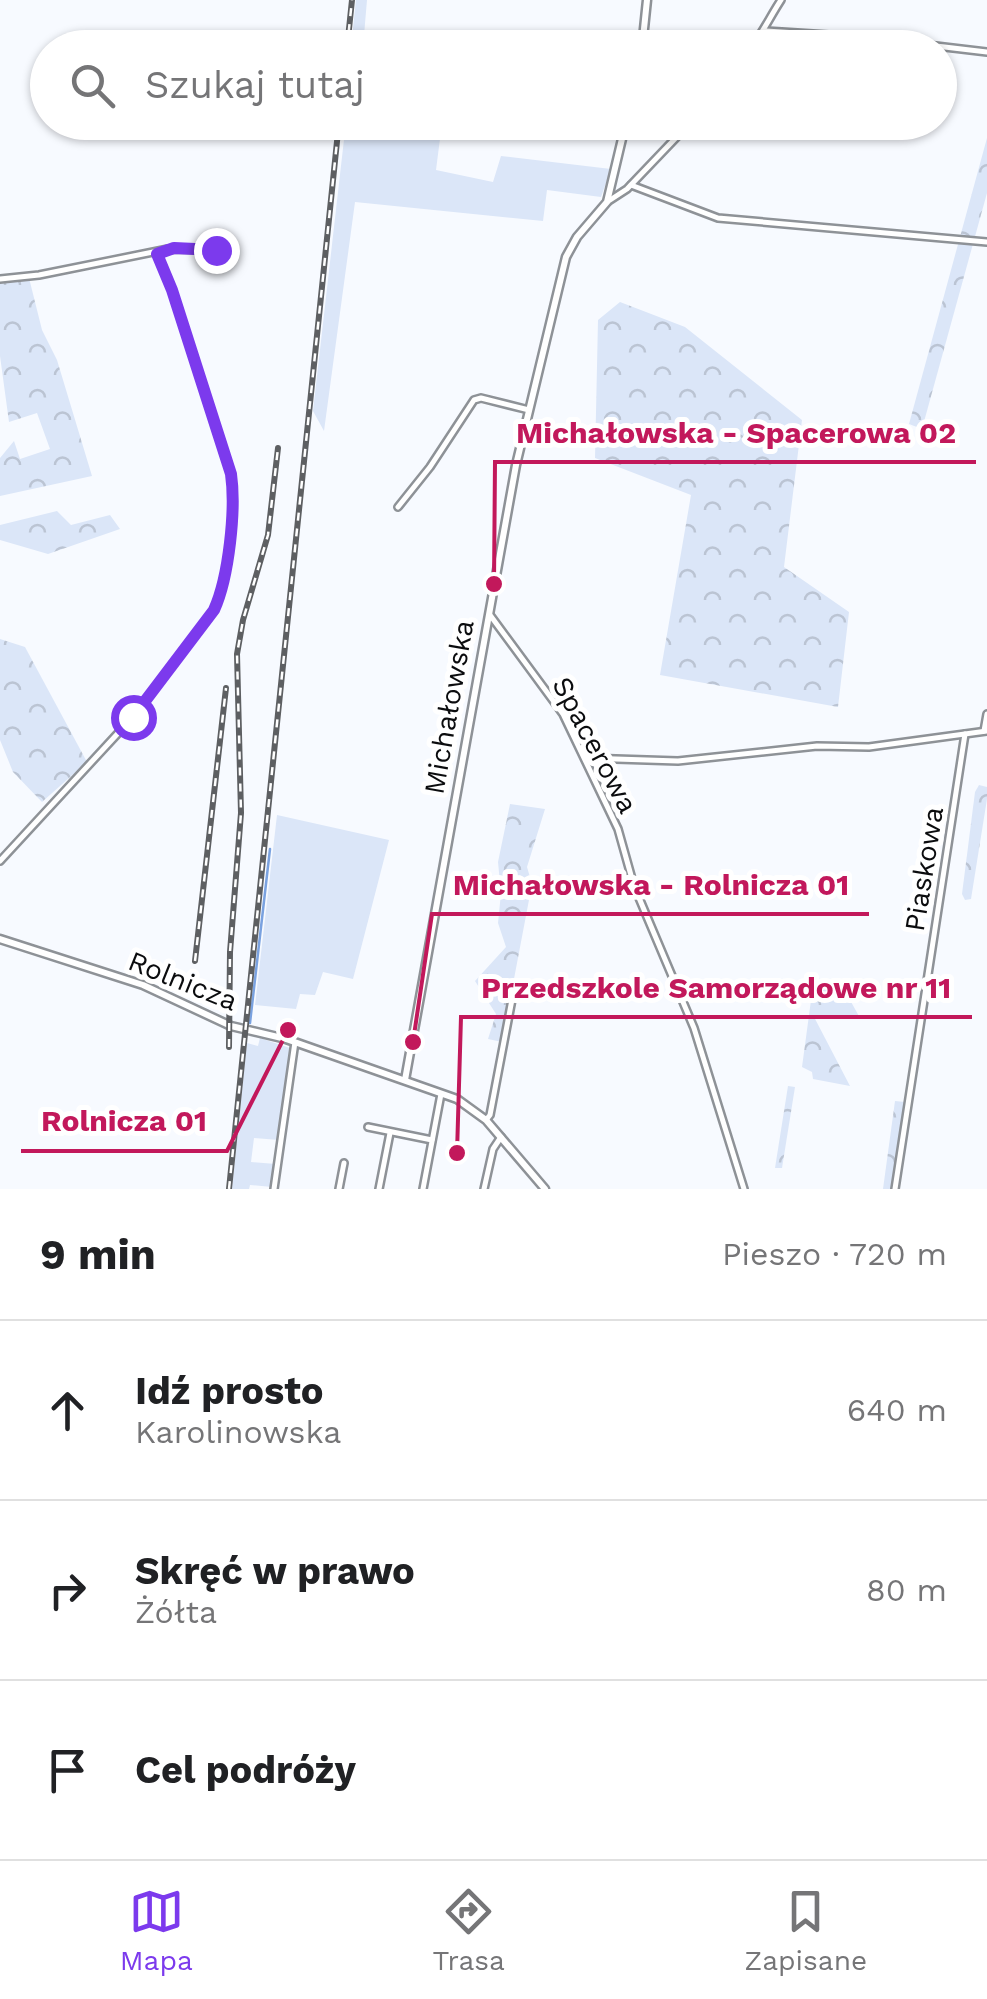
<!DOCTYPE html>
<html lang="pl">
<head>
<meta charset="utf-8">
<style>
	body { margin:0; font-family:"Work Sans",sans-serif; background:#f6f6f6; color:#202124 }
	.stop { position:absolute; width:30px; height:30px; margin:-22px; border:8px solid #7c3aed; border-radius:50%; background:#fff }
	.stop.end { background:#7c3aed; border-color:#fff; box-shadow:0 2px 10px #0008 }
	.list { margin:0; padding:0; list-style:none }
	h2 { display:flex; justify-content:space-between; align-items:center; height:130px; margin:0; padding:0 40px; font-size:42px }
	h2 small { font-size:32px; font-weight:400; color:#757577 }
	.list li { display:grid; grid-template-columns:65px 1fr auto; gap:30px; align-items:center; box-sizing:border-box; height:180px; padding:0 40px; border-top:2px solid #e0e0e0 }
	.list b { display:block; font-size:38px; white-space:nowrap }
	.list p { margin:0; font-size:32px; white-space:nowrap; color:#757577 }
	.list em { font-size:32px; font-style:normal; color:#757577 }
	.icon { flex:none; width:55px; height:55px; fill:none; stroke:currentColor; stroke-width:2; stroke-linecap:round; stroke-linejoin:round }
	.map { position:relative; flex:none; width:987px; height:1189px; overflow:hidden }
	.search { position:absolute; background:#fff; box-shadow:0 2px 8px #0004; left:30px; right:30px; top:30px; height:110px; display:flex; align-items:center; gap:25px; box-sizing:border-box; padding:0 35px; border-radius:55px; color:#757577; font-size:38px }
	.sheet { height:670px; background:#fff }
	nav { display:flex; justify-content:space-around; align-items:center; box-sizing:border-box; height:140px; border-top:2px solid #e0e0e0; background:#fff; font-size:28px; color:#757577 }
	nav a { display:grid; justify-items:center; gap:5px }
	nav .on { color:#7c3aed }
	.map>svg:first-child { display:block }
	.green { fill:#dbe6f8 }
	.forest { fill:url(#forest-crowns) }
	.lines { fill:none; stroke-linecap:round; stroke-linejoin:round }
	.stream { stroke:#7aa2e0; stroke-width:2.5 }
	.minor-casing { stroke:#8e9297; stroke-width:10 }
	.tertiary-casing { stroke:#8e9297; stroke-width:11 }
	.minor { stroke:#fff; stroke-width:5 }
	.tertiary { stroke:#fff; stroke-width:6 }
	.rail-casing { stroke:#5d5f62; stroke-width:6 }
	.rail { stroke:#fff; stroke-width:2.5; stroke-dasharray:8; stroke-linecap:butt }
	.route { stroke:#7c3aed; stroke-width:12 }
	.labels { text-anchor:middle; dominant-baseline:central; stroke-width:10; stroke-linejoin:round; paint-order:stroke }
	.street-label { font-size:28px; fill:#0b0c0e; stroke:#fff }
	.leader { fill:none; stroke:#c2185b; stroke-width:4 }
	.callout-dot { fill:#c2185b; stroke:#fff; stroke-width:4 }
	.callout-label { font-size:30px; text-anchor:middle; font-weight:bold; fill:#c2185b; stroke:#fff; stroke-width:10; stroke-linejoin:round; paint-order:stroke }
</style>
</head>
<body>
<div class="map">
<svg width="987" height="1189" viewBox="0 0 987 1189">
	<defs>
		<pattern id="forest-crowns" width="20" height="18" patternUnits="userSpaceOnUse" patternTransform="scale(2.5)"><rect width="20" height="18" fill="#dbe6f8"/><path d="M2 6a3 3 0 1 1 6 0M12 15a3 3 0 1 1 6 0" fill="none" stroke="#bbc4d3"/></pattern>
	</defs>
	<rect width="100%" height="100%" fill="#f7faff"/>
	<!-- green -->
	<g class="green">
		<polygon points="356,0 367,0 363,47 351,47"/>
		<polygon points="346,122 442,123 436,170 493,182 501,156 611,169 601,197 547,190 543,221 355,202 324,431 313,411"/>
		<polygon points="277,815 389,840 353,979 323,972 315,995 300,994 296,1009 255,1005"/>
		<polygon points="260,1038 290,1048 279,1140 254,1138 251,1162 276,1164 272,1187 250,1185 249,1189 232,1189 247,1043 258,1046"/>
	</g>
	<!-- forest -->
	<g class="forest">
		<polygon points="987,138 987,193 922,429 909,424"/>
		<polygon points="29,278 42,330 57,360 92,476 0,496 0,458 14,441 20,459 50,449 37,413 9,422 0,356 0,282"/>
		<polygon points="620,302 685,327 802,420 784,567 849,612 838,707 660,675 691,495 595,458 598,320"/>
		<polygon points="57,511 71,525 110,515 120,529 48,554 0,540 0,525"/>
		<polygon points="0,639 25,647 87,762 42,802 13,772 0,740"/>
		<polygon points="979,785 987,787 987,799 971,899 965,900 962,894 975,792"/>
		<polygon points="510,804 545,809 527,867 532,884 502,1042 488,1039 496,1014 475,981 506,947 498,923 501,893 498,862"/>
		<polygon points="814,978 840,982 860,1018 813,1015 850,1086 813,1079 812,1072 802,1067"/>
		<polygon points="788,1086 795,1087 782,1168 775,1168"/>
		<polygon points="895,1101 905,1102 891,1189 883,1189"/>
	</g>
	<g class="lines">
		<!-- stream -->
		<polyline class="stream" points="250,1023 270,849"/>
		<!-- minor casing -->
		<g class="minor-casing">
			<g id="minor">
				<polyline points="766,31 860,37 987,52"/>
				<path d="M 751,48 C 763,32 770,17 781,0"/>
				<polyline points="631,185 718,218 987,242"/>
				<polyline points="607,202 627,189 691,122"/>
				<polyline points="0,279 39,275 168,249 218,250 226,244"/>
				<polyline points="398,507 430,467 474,400 481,398 529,410"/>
				<polyline points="490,615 563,714 618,829 634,886 694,1028 744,1189"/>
				<polyline points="984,731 987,714"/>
				<polyline points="585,758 678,761 817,746 869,747 987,731"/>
				<path d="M 0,861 L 133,717 L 214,610 C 229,577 236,510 231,474 L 172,290 L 157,254"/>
				<polyline points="486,1120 490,1115 514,989"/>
				<polyline points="368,1127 432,1140"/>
				<polyline points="274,1189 295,1042"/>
				<polyline points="339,1189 344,1163"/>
				<polyline points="379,1189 390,1133"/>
				<polyline points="423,1189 441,1094"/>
				<polyline points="484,1189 493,1149 501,1137"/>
				<polyline points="895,1189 965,734"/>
			</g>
		</g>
		<!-- tertiary casing -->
		<g class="tertiary-casing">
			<g id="tertiary">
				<polyline points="642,48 647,0"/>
				<polyline points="0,939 143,985 231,1026 286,1039 457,1099 486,1120 545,1189"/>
				<polyline points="405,1080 516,465 566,257 577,237 607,202 626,122"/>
			</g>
		</g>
		<!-- minor -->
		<use href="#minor" class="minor"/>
		<!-- tertiary -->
		<use href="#tertiary" class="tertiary"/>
		<!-- rail casing -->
		<g class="rail-casing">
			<g id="rail">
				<polyline points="347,48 352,0"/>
				<polyline points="195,961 226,688"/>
				<polyline points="229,1047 230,952 241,813 237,654 243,620 268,535 278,448"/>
				<polyline points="229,1189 339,122"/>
			</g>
		</g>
		<!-- rail -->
		<use href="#rail" class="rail"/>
	</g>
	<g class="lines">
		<!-- route -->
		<path class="route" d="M 133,717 L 214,610 C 229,577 236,509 231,474 L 172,290 L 157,254 L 174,248 L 216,250"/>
	</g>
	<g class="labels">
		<!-- street labels -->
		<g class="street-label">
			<text transform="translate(449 707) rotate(-80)">Michałowska</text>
			<text transform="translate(595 745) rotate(62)">Spacerowa</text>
			<text transform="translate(924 869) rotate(-81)">Piaskowa</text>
			<text transform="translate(183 981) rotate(22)">Rolnicza</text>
		</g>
	</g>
	<!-- callouts -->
	<path class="leader" d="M494 584L495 462H976M413 1042L432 914H869M457 1153L461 1017H972M288 1030L227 1151H21"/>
	<g class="callout-dot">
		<circle cx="494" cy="584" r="10"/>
		<circle cx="413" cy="1042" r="10"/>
		<circle cx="457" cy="1153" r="10"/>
		<circle cx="288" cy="1030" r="10"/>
	</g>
	<g class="callout-label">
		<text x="736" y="443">Michałowska - Spacerowa 02</text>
		<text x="651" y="895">Michałowska - Rolnicza 01</text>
		<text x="716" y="998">Przedszkole Samorządowe nr 11</text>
		<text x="124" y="1131">Rolnicza 01</text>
	</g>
</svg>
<div class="stop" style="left:133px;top:717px"></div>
<div class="stop end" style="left:216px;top:250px"></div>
<div class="search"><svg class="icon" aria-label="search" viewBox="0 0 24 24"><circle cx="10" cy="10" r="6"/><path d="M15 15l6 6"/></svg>Szukaj tutaj</div>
</div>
<section class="sheet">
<h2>9 min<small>Pieszo · 720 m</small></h2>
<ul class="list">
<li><svg class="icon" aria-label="ahead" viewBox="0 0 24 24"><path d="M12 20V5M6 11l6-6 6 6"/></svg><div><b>Idź prosto</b><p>Karolinowska</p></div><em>640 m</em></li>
<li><svg class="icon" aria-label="right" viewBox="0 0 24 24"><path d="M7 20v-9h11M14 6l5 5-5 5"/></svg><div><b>Skręć w prawo</b><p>Żółta</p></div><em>80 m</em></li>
<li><svg class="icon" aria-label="arrive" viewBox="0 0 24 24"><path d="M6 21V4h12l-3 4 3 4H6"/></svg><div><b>Cel podróży</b></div></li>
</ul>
</section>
<nav>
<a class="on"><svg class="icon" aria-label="map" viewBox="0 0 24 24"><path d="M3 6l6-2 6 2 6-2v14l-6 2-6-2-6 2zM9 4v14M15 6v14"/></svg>Mapa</a>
<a><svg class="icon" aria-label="directions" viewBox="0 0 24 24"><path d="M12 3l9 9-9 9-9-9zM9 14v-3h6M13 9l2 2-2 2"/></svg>Trasa</a>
<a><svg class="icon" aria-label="saved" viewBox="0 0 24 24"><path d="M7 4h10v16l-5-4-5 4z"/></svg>Zapisane</a>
</nav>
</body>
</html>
